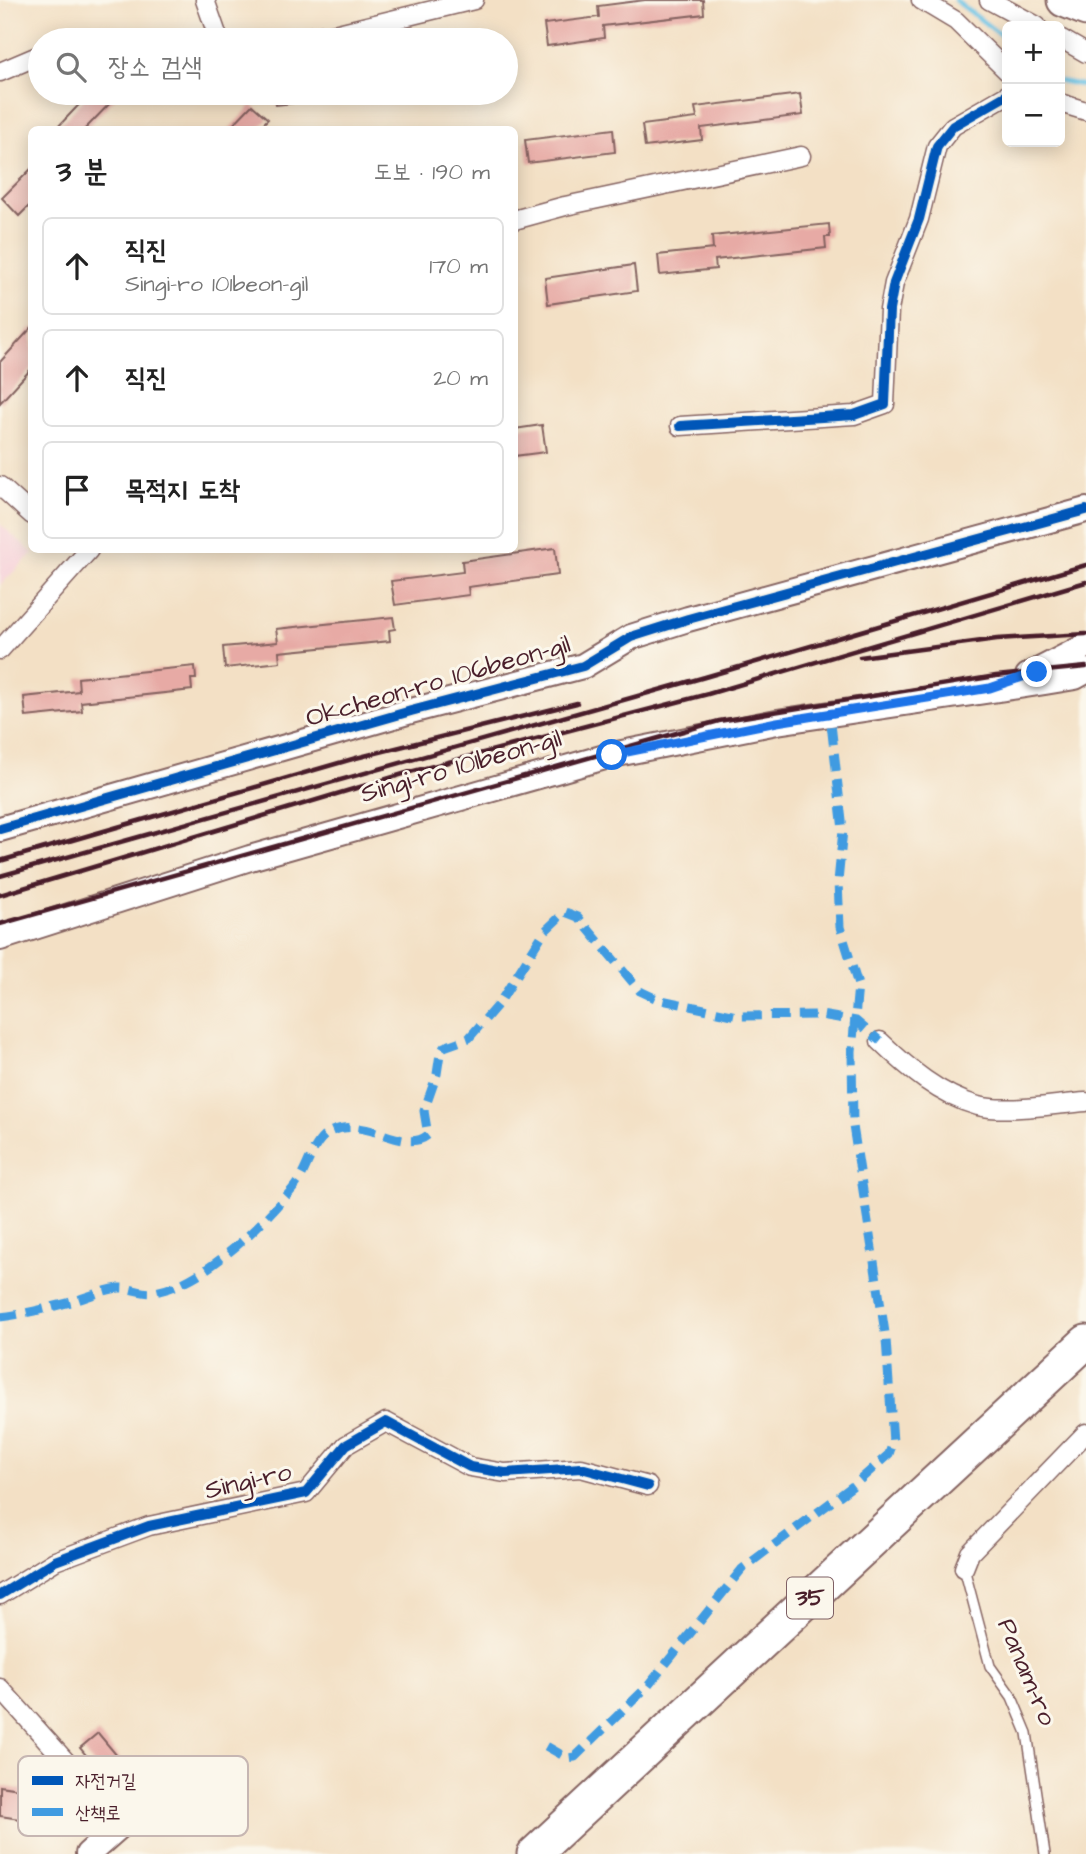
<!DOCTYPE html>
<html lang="ko">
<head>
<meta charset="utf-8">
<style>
	body { margin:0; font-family:"Architects Daughter","Poor Story",sans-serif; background:#f6f6f6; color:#222 }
	.controls { position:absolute; right:21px; top:21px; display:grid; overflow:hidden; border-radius:10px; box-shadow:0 4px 18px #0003 }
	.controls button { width:63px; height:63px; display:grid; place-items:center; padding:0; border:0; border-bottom:2px solid #e0e0e0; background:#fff; color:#222; font:35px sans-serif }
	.stop { position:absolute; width:21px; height:21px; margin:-16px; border:5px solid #1a73e8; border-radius:50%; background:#fff }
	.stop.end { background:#1a73e8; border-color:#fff; box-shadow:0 2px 7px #0008 }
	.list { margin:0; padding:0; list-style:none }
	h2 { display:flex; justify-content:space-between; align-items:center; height:91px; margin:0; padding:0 28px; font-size:30px }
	h2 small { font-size:23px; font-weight:400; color:#767676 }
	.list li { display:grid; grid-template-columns:46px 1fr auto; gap:21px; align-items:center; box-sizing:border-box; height:98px; margin:0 14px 14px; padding:0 14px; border:2px solid #e0e0e0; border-radius:10px }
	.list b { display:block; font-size:26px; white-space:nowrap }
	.list p { margin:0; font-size:23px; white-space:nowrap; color:#767676 }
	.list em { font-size:23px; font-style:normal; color:#767676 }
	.icon { flex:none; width:38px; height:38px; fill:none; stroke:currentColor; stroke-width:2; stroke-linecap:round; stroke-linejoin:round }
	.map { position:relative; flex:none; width:1086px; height:1854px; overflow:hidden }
	.search { position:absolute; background:#fff; box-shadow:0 4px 18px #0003; left:28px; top:28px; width:490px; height:77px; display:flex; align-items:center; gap:18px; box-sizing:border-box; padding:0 24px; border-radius:38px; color:#767676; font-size:26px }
	.panel { position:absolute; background:#fff; box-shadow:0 4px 18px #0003; left:28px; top:126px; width:490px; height:427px; border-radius:10px }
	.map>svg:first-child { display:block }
	.built { fill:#f6cfd8 }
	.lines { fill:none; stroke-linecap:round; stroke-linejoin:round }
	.stream { stroke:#69c4e7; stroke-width:4.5 }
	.building { fill:#e7aaa5 }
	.lane-casing { stroke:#856361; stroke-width:12 }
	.street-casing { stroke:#856361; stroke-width:21 }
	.secondary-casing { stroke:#856361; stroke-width:28 }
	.highway-casing { stroke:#856361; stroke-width:37 }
	.lane { stroke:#fff; stroke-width:9 }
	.street { stroke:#fff; stroke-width:18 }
	.secondary { stroke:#fff; stroke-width:24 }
	.highway { stroke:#fff; stroke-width:33 }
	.rail { stroke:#4a1f2b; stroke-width:4.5 }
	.quiet { stroke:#409be1; stroke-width:9; stroke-dasharray:18 9; stroke-linecap:butt }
	.cycleway-casing { stroke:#fbf7ec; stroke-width:15 }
	.cycleway { stroke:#0057b8; stroke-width:10 }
	.route { stroke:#1a73e8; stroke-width:9 }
	.labels { text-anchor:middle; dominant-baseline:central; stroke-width:6; stroke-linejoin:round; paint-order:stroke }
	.shield { fill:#fbf7ec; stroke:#7f6065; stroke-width:2 }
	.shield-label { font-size:24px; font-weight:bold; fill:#4a1f2b }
	.street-label { font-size:26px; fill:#4a1f2b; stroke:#fbf7ec }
	.key { fill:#fbf7ec; stroke:#c6b6b2; stroke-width:2 }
	.key-label { font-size:19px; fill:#4a1f2b }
</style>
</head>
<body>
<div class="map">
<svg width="1086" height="1854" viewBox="0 0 1086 1854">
	<rect width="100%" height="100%" fill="#fbf7ec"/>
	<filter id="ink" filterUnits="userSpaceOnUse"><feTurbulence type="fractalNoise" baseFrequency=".0143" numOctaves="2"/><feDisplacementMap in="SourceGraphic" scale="14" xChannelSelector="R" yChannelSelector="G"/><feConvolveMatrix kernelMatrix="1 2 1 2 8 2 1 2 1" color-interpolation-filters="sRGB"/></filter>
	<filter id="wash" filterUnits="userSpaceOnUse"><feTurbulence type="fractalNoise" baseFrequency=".00686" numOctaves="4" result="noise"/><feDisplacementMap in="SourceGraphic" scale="28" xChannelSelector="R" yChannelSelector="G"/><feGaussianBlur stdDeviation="1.57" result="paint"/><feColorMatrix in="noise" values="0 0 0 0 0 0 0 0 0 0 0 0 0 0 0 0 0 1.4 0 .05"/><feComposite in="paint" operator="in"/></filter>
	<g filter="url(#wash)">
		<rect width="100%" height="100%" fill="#f3e0c5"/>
		<!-- built -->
		<polygon class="built" points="0,524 33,553 0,585"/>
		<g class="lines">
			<!-- stream -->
			<g class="stream">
				<polyline points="955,0 1007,40"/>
				<polyline points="1060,81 1086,86"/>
			</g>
		</g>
		<g id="blocks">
			<!-- building -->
			<g class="building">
				<polygon points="645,0 703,0 704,14 603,26 604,38 547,46 544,24 599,17 598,6"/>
				<polygon points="90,93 120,93 84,130 55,130"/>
				<polygon points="274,93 311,93 311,101 276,105"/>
				<polygon points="800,94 803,115 701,128 702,140 645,147 642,125 697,118 695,107"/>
				<polygon points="252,105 268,119 257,130 228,130"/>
				<polygon points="613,129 615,152 528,163 525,140"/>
				<polygon points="32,168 32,203 19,216 2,198"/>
				<polygon points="829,224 830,237 825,237 826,248 715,260 716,269 660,275 658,255 713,249 712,236"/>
				<polygon points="634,265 637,291 548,304 545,278"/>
				<polygon points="32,327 32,368 0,403 0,362"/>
				<polygon points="542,425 546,452 514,456 514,429"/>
				<polygon points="555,548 558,575 468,587 469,595 395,605 391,581 463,572 462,561"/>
				<polygon points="393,617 395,629 389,630 390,641 279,652 280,662 225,668 223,647 278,642 276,629"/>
				<polygon points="195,666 196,679 191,679 192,690 81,702 82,711 26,717 24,697 79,691 78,678"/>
				<polygon points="98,1733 133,1775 115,1790 80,1748"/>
				<polygon points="0,1786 44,1793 39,1822 0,1816"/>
			</g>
		</g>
	</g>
	<g filter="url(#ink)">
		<use href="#blocks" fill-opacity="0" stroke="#856361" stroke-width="2"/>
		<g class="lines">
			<!-- lane casing -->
			<g class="lane-casing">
				<polyline id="lane" points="964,1568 990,1666 1012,1697 1027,1733 1045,1854"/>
			</g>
			<!-- street casing -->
			<g class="street-casing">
				<g id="street">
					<polyline points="205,0 219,40"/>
					<polyline points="921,0 956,21 1007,71"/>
					<polyline points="989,0 1037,26"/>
					<polyline points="1060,38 1086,53"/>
					<polyline points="276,40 334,34 474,0"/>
					<polyline points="0,72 40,55"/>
					<polyline points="1060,103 1086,111"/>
					<polyline points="514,220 565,206 801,156"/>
					<polyline points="680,426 854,415 885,404 889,310 894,283 919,219 937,146 953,126 1007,95"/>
					<polyline points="0,486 32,515"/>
					<polyline points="0,650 89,550"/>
					<path d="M 880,1041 C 909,1069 939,1095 978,1106 C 1007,1113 1056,1104 1086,1102"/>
					<polyline points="964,1568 970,1553 1086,1433"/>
					<polyline points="0,1595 55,1561 149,1526 306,1493 346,1445 386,1422 470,1467 505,1473 581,1468 648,1486"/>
					<polyline points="0,1688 122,1824"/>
				</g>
			</g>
			<!-- secondary casing -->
			<g class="secondary-casing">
				<g id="secondary">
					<polyline points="1028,676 1086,646"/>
					<polyline points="0,829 411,711 583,666 631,637 688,619 1086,510"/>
					<polyline points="0,938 250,858 612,755 777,722 1045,682 1075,677 1086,671"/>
					<polyline points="88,1854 122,1824"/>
				</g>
			</g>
			<!-- highway casing -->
			<g class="highway-casing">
				<g id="highway">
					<polyline points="1064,0 1086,9"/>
					<polyline points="534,1854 1086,1342"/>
				</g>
			</g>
			<!-- lane -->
			<use href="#lane" class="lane"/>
			<!-- street -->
			<use href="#street" class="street"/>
			<!-- secondary -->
			<use href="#secondary" class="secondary"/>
			<!-- highway -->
			<use href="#highway" class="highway"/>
			<!-- rail -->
			<g class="rail">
				<polyline points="860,657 997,639 1086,634"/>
				<polyline points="0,861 356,758 577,703"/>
				<polyline points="0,876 705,677 1086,565"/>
				<polyline points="0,895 410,772 708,694 1086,582"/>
				<polyline points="0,924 719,721 996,676 1086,667"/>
			</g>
			<!-- quiet -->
			<g class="quiet">
				<path d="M 0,1317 C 24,1314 44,1309 67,1303 C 84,1299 102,1290 119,1288 C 131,1287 143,1295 155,1292 C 199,1284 247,1239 276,1207 C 283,1199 291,1192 297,1183 C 309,1167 312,1140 332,1131 C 368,1116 404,1155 428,1135 L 424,1111 L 437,1074 L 440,1054 L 444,1047 L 469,1038 L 500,1002 L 544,932 L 565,912 L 578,917 L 640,991 L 657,999 L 737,1016 L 821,1015 L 856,1021 L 880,1041"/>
				<polyline points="546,1746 567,1758 575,1757 648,1686 742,1569 854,1485 889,1454 893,1442 886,1339 853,1126 852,1051 858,985 840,927 838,882 843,830 830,715"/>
			</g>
			<!-- cycleway casing -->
			<g class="cycleway-casing">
				<g id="cycleway">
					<polyline points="680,426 854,415 885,404 889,310 894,283 919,219 937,146 953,126 1007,95"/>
					<polyline points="0,829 411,711 583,666 631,637 688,619 1086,510"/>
					<polyline points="0,1595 55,1561 149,1526 306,1493 346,1445 386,1422 470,1467 505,1473 581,1468 648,1486"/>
				</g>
			</g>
			<!-- cycleway -->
			<use href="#cycleway" class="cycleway"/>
		</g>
	</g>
	<g class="lines" filter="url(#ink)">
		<!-- route -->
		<polyline class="route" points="612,755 777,722 990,688 1037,672"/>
	</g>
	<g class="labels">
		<!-- shield labels -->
		<rect class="shield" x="787" y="1577.5" width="46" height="41" rx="5"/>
		<g class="shield-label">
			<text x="810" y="1598">35</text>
		</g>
		<!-- street labels -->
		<g class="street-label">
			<text transform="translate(438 681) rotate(-16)">Okcheon-ro 106beon-gil</text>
			<text transform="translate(461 766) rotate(-16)">Singi-ro 101beon-gil</text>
			<text transform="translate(248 1481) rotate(-13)">Singi-ro</text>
			<text transform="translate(1027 1672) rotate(67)">Panam-ro</text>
		</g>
	</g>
	<!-- legend -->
	<rect x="18" y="1756" width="230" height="80" rx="10" class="key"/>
	<rect x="32" y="1776" width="31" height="9" fill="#0057b8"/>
	<rect x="32" y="1808" width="31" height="8" fill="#409be1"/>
	<g class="key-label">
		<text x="75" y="1787">자전거길</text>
		<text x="75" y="1819">산책로</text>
	</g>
</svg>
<div class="controls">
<button>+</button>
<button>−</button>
</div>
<div class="stop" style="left:612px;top:755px"></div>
<div class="stop end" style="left:1037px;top:672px"></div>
<div class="search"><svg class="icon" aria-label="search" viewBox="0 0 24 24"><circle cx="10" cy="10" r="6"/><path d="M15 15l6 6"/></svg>장소 검색</div>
<section class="panel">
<h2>3 분<small>도보 · 190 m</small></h2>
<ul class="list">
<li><svg class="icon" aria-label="ahead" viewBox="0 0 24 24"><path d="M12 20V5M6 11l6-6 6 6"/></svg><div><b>직진</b><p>Singi-ro 101beon-gil</p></div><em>170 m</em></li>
<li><svg class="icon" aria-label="ahead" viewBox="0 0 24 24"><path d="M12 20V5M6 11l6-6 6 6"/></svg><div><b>직진</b></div><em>20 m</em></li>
<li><svg class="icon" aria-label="arrive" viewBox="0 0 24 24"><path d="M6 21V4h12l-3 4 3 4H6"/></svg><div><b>목적지 도착</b></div></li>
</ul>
</section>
</div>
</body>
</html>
